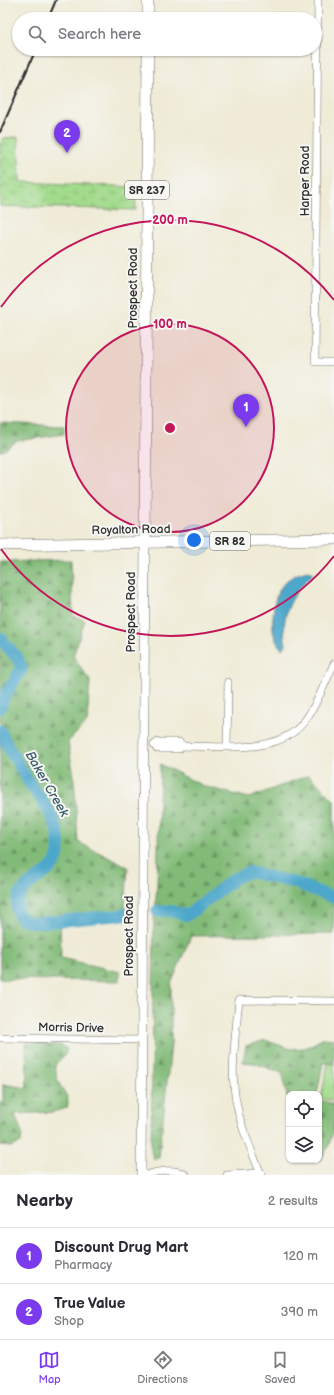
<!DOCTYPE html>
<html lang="en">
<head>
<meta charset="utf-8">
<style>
	body { margin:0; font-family:"Balsamiq Sans",sans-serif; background:#f2f2f3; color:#2b2b33 }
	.controls { position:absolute; right:12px; bottom:12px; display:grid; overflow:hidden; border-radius:8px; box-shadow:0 1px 3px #0004 }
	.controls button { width:36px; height:36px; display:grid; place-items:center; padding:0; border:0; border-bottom:1px solid #e1e1e2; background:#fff; color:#2b2b33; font:20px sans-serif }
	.you { position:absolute; left:194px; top:540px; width:14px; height:14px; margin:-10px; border:3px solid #fff; border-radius:50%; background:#1a73e8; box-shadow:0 0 0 6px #1a73e833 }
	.badge { display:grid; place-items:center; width:26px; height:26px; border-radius:50%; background:#7c3aed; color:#fff; font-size:13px; font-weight:700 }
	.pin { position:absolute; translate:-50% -33px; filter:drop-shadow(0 1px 2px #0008) }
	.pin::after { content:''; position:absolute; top:21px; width:14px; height:12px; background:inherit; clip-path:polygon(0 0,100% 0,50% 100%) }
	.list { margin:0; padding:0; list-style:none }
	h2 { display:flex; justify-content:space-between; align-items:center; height:52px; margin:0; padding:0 16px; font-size:17px }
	h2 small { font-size:13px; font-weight:400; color:#7c7c81 }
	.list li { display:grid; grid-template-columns:26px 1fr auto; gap:12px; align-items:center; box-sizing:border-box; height:56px; padding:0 16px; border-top:1px solid #e1e1e2 }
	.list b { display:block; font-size:15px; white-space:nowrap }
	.list p { margin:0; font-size:13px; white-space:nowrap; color:#7c7c81 }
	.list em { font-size:13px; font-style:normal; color:#7c7c81 }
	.icon { flex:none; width:22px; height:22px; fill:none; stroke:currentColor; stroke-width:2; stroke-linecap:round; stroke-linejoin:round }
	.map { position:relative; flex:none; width:334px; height:1175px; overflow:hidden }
	.search { position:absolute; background:#fff; box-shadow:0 1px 3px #0004; left:12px; right:12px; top:12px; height:44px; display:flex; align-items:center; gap:10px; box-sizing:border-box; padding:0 14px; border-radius:22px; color:#7c7c81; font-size:15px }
	.sheet { height:164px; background:#fff }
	nav { display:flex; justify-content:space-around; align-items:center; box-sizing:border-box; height:56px; border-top:1px solid #e1e1e2; background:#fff; font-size:11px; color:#7c7c81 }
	nav a { display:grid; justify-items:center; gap:2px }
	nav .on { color:#7c3aed }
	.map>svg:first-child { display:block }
	.grass { fill:#a3db8d; stroke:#67835c }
	.forest { fill:url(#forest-firs); stroke:#567352 }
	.wetland { fill:url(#wetland-marsh); stroke:#67835c }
	.water { fill:#4da7cb; stroke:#3c697b }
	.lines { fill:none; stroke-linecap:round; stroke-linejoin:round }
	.river { stroke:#4da7cb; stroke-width:12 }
	.street-casing { stroke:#706e67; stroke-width:8 }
	.secondary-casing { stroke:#706e67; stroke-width:10 }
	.primary-casing { stroke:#706e67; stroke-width:12 }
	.street { stroke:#fff; stroke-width:7 }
	.secondary { stroke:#fff; stroke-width:9 }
	.primary { stroke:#fff; stroke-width:11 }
	.rail { stroke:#2b2b2b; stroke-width:2 }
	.ring { fill:none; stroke:#c2185b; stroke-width:2 }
	.labels { text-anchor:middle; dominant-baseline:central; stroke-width:4; stroke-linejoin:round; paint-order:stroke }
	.shield { fill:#f6f6f2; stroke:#686867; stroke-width:1 }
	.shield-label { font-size:11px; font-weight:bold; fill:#2b2b2b }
	.street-label { font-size:12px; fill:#2b2b2b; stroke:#f6f6f2 }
	.water-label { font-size:13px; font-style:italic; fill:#395d6b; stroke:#f6f6f2 }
	.centre { fill:#c2185b; stroke:#f6f6f2; stroke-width:2 }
	.ring-label { font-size:12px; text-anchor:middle; font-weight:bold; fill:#c2185b; stroke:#f6f6f2; stroke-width:4; stroke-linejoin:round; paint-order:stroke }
</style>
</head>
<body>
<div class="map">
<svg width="334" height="1175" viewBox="0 0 334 1175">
	<defs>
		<pattern id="forest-firs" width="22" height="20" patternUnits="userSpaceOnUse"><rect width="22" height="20" fill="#82bb78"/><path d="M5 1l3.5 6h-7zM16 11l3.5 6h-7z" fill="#6b9863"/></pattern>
		<pattern id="wetland-marsh" width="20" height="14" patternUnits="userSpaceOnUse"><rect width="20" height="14" fill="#a3db8d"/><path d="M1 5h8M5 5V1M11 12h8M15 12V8" fill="none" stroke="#8cbc7a"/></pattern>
	</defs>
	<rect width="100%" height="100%" fill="#f6f6f2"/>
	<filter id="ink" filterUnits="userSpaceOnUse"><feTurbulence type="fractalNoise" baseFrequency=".025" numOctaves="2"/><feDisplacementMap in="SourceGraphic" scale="8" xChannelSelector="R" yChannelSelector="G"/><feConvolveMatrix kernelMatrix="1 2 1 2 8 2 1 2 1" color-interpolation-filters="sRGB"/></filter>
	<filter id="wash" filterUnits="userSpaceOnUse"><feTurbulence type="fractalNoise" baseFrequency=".012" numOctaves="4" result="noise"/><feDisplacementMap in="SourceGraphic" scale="16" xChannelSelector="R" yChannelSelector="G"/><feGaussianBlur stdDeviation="0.9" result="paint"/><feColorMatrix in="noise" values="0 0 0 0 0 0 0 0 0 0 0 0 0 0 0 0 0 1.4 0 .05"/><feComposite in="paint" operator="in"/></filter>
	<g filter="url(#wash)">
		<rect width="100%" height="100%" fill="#efebd6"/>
		<!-- grass -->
		<polygon class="grass" points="328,1063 334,1064 334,1101 321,1098"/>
		<!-- forest -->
		<g class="forest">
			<polygon points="0,423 64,426 64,434 17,441 3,451 0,451"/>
			<polygon points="71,560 73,616 85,620 73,656 90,681 87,722 68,742 74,777 78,842 128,867 125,909 60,918 61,958 120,972 120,981 0,979 0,562"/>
			<polygon points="160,764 203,786 249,798 309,775 334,800 334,934 191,936 171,984 171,1044 159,1158 153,1158 151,1150 154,921 157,886"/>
			<polygon points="324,1038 334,1039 334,1063 323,1063 317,1094 289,1094 289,1097 287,1097 282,1073 253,1063 243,1062 246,1046 265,1040 291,1049 305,1048"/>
			<path d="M 26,1043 L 62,1045 L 67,1049 L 65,1055 L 55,1065 C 56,1070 56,1076 58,1081 C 62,1091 71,1097 67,1108 L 53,1112 L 15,1114 L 22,1133 L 21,1143 L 11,1147 L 0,1146 L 0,1102 L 3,1102 L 3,1084 L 27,1088 Z"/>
			<path d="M 319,1100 L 334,1104 C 334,1130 334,1137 321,1160 L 319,1160 Z"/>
		</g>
		<!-- wetland -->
		<polygon class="wetland" points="18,137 20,182 135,187 136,210 0,206 0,144 3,138"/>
		<!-- water -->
		<path class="water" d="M 308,571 L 313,573 C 311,578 306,580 303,584 C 287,603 281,620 286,645 L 282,649 C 273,640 272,628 273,617 C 274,592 283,576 308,571 Z"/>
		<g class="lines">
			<!-- river -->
			<g class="river">
				<polyline points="0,638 18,659 22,668 3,699 0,708"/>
				<path d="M 0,730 C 7,746 17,762 26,778 C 37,795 52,811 57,830 C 59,837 59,848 58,855 C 53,879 15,880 17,908 C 17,921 28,922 38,923 L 129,914"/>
				<polyline points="157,911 171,911 184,915 189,914 235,878 249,872 296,883 334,898"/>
			</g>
		</g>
	</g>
	<g filter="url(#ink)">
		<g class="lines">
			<!-- street casing -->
			<g class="street-casing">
				<g id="street">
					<polyline points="318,0 315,362 334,362"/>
					<polygon points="158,742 179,742 183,746 179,749 157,749 154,745"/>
					<path d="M 183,746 C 223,746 281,756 306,719 C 318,703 325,682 334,664"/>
					<polyline points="227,746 228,682"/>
					<polyline points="0,1038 141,1040"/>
					<path d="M 146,1175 C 157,1171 176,1168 186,1175"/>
					<polyline points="227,1175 261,1173"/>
					<path d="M 262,1175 C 257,1167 254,1156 250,1147 C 226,1091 233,1058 239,1000 L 334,1001"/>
				</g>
			</g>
			<!-- secondary casing -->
			<g class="secondary-casing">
				<polyline id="secondary" points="141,1175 145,543"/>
			</g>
			<!-- primary casing -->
			<g class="primary-casing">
				<g id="primary">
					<polyline points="148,19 148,0"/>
					<polyline points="145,543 148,49"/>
					<polyline points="0,545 334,539"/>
				</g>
			</g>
			<!-- street -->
			<use href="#street" class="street"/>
			<!-- secondary -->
			<use href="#secondary" class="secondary"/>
			<!-- primary -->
			<use href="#primary" class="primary"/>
			<!-- rail -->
			<g class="rail">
				<polyline points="48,19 56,0"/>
				<polyline points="0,132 36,49"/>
			</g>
		</g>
	</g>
	<!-- distance rings -->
	<circle cx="170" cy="428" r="104" fill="#c2185b" fill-opacity=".12"/>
	<g class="ring">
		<circle cx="170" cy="428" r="104"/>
		<path d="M334 556A208 208 0 0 1 1 549M1 307A208 208 0 0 1 334 300"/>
	</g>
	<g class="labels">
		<!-- shield labels -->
		<g class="shield">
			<rect x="125" y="181" width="44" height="18" rx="3"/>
			<rect x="210" y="532" width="40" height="18" rx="3"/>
		</g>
		<g class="shield-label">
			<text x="147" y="190">SR 237</text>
			<text x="230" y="541">SR 82</text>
		</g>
		<!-- street labels -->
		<g class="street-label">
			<text transform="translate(305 181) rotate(-90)">Harper Road</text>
			<text transform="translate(133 288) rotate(-90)">Prospect Road</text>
			<text transform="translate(131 530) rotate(-1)">Royalton Road</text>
			<text transform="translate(131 612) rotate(-90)">Prospect Road</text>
			<text transform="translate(129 936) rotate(-90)">Prospect Road</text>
			<text transform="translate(71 1028) rotate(1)">Morris Drive</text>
		</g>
		<!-- water labels -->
		<g class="water-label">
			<text transform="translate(47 784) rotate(60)">Baker Creek</text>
		</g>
	</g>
	<circle cx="170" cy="428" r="6" class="centre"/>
	<g class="ring-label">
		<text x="170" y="224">200 m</text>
		<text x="170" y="328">100 m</text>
	</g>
</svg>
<div class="controls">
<button><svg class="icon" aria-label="locate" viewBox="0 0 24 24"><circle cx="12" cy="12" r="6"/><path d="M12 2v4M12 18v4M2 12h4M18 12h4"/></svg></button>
<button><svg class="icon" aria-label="layers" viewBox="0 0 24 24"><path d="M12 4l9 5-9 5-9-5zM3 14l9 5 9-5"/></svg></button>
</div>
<div class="you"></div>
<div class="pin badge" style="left:246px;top:427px">1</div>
<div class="pin badge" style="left:67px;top:153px">2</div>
<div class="search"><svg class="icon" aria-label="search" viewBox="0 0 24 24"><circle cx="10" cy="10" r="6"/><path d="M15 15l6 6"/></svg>Search here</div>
</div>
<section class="sheet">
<h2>Nearby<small>2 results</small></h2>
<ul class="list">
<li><span class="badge">1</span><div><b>Discount Drug Mart</b><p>Pharmacy</p></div><em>120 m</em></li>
<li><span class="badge">2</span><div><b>True Value</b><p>Shop</p></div><em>390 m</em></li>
</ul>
</section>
<nav>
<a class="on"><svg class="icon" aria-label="map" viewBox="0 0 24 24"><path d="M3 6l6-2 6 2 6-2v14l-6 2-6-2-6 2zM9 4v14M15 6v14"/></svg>Map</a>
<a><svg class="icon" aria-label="directions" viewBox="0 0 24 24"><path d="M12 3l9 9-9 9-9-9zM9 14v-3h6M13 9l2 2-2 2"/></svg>Directions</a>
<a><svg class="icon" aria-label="saved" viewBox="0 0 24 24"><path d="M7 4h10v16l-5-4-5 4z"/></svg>Saved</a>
</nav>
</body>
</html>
